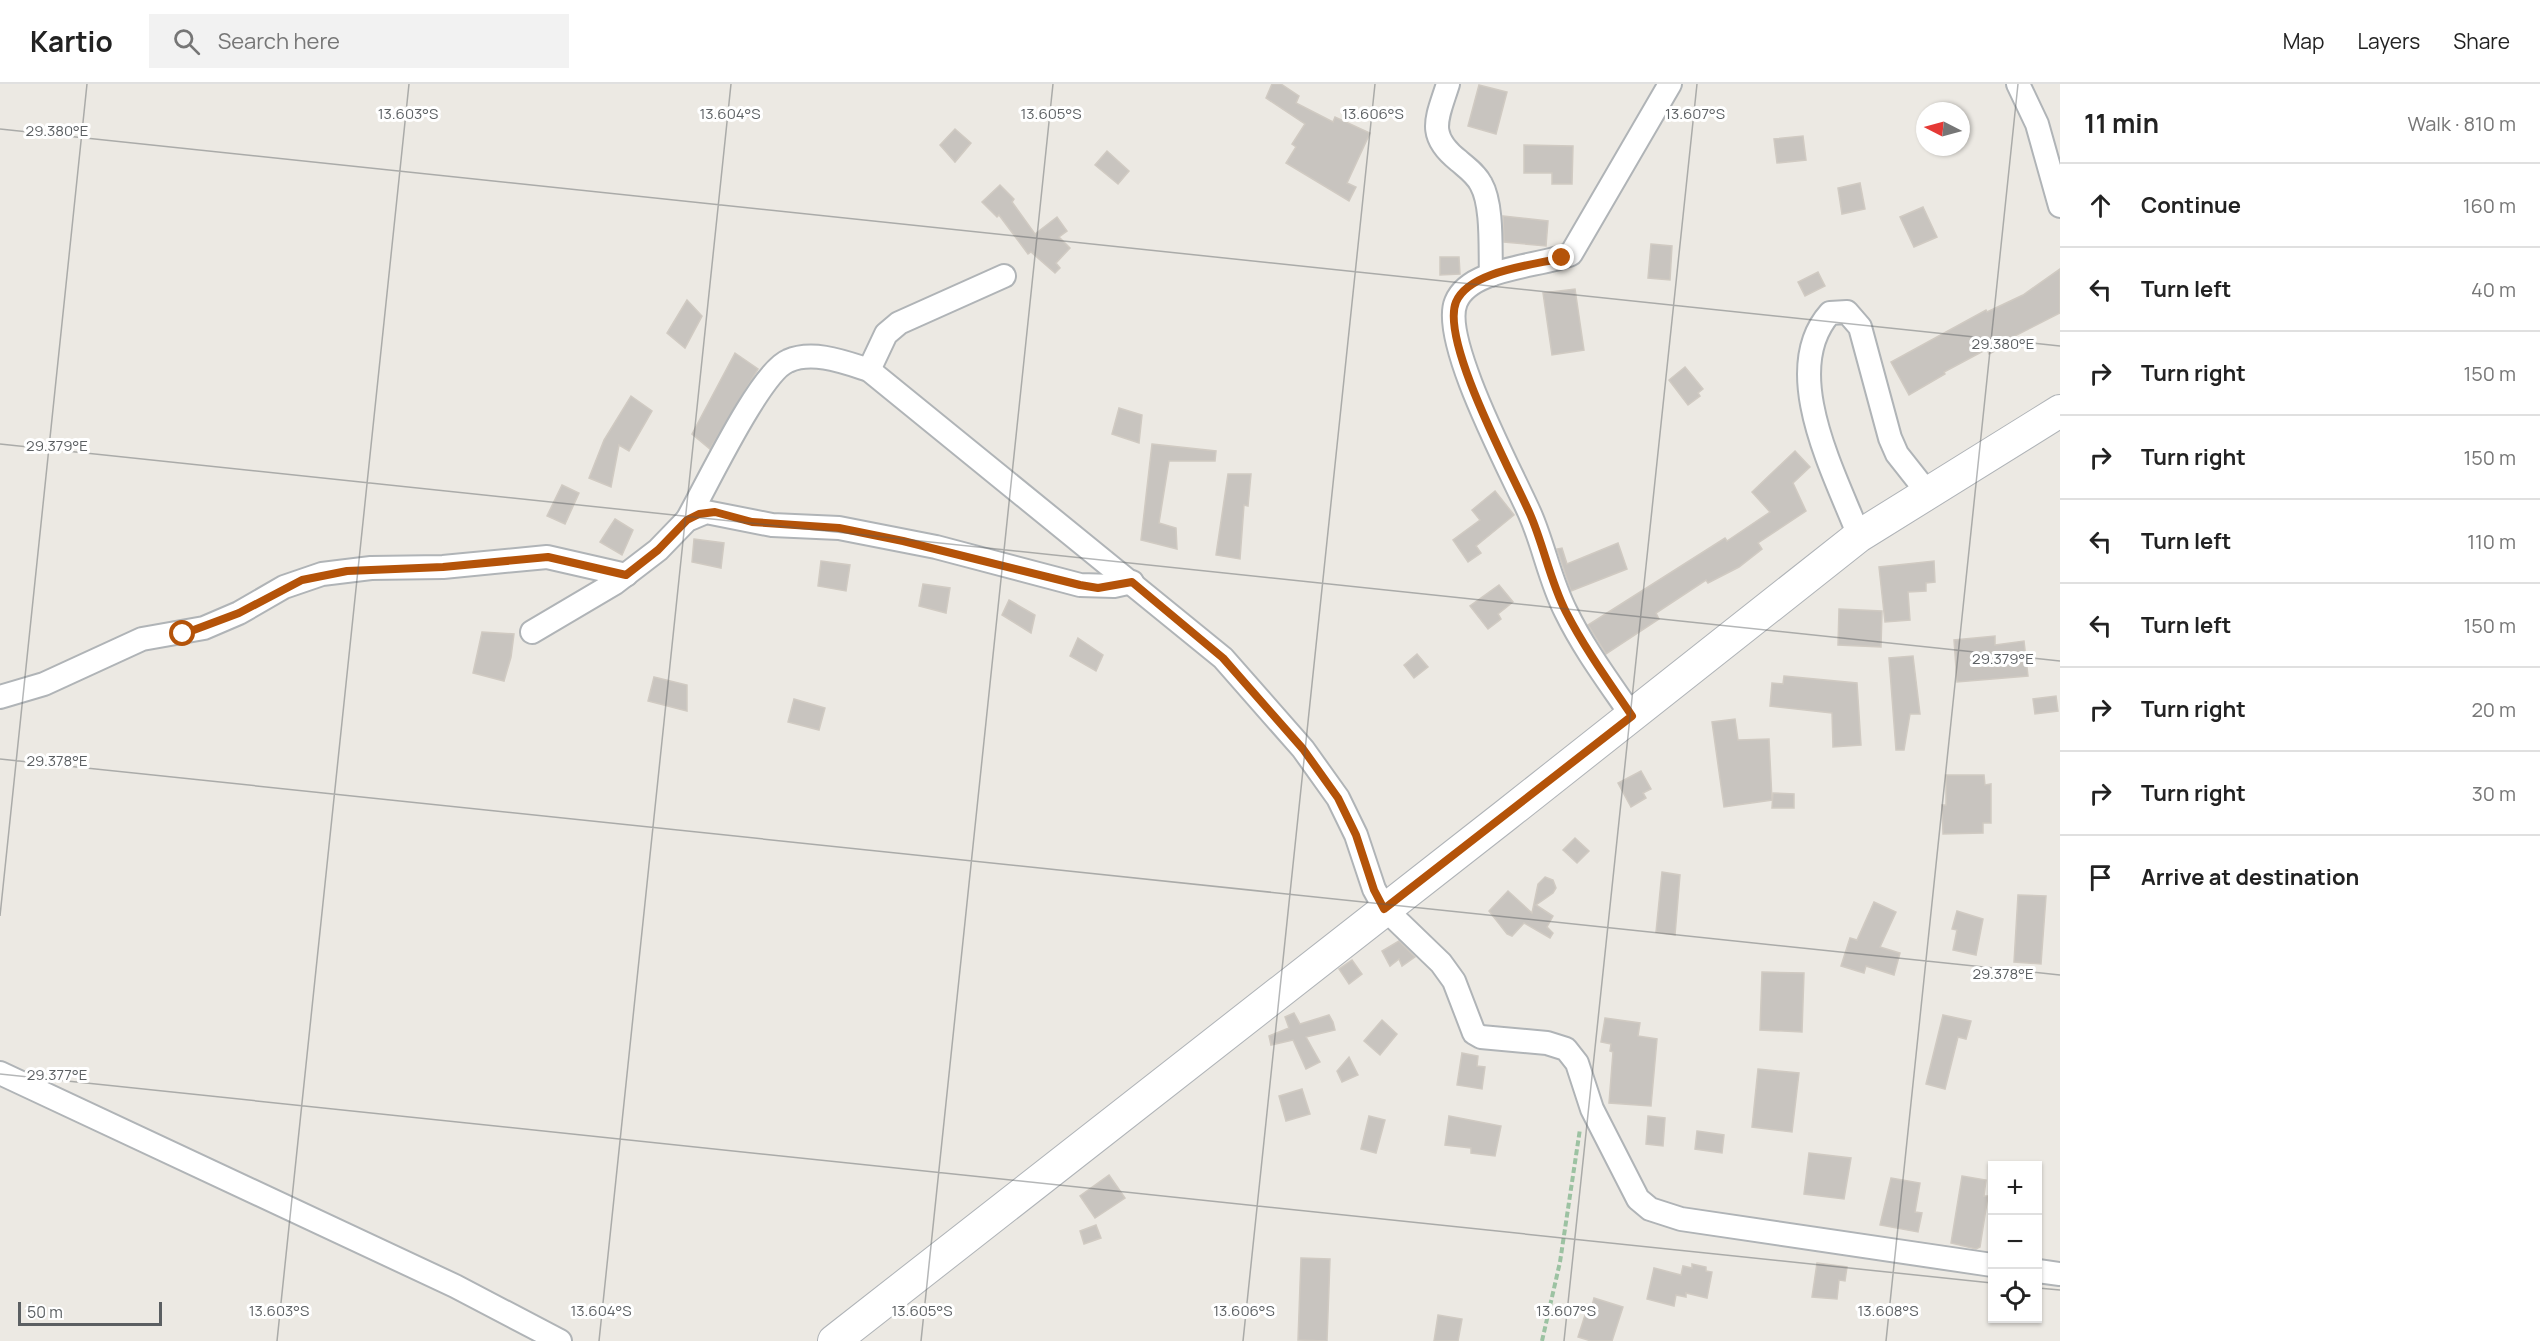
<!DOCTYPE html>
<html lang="en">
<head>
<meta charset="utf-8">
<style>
	body { margin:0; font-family:Manrope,sans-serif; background:#f2f2f2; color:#222 }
	.controls { position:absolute; right:18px; bottom:18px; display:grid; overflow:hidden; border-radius:0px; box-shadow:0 2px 4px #0004 }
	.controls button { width:54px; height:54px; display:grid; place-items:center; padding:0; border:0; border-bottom:2px solid #e0e0e0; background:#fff; color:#222; font:30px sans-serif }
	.compass { position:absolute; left:1916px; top:18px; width:54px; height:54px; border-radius:50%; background:#fff; box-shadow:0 2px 4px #0004; rotate:276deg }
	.scale { position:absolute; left:18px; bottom:15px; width:144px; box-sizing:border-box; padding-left:6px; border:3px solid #5b5f62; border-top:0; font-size:16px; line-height:21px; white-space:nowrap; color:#5b5f62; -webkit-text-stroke:4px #fff; paint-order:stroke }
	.stop { position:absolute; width:18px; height:18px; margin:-14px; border:4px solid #b45309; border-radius:50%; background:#fff }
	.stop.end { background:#b45309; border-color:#fff; box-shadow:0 2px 6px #0008 }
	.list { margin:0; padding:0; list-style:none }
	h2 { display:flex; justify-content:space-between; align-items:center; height:78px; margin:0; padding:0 24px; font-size:26px }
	h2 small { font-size:20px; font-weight:400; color:#767676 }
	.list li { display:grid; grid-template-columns:39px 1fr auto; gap:18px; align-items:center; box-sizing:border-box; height:84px; padding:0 24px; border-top:2px solid #e0e0e0 }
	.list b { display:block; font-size:22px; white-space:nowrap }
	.list em { font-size:20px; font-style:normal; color:#767676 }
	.icon { flex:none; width:33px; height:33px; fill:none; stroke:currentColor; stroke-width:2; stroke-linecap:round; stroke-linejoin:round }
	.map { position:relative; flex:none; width:2060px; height:1257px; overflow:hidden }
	header { display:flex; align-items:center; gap:36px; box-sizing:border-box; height:84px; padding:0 30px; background:#fff; border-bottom:2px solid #e0e0e0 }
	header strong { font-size:28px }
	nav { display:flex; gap:33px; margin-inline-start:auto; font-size:21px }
	.search { width:420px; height:54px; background:#f2f2f2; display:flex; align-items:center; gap:15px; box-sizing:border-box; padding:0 21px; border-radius:0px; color:#767676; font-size:22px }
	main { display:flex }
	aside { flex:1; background:#fff }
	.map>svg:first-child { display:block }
	.building { fill:#c8c4bf; stroke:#d0cac2; stroke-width:1.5 }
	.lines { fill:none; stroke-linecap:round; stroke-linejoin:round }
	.street-casing { stroke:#b0b4b7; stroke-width:26 }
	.secondary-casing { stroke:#afb3b7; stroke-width:34 }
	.path { stroke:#9cc2a2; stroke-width:4; stroke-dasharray:6 3; stroke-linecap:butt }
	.street { stroke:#fff; stroke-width:22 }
	.secondary { stroke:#fff; stroke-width:32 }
	.route { stroke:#b45309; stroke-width:8 }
	.ticks { fill:none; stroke:#5b5f62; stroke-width:1.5; stroke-opacity:0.45 }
	.ticks-label { font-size:15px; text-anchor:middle; fill:#5b5f62; stroke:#fff; stroke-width:6; stroke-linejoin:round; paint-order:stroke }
</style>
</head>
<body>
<header>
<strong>Kartio</strong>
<div class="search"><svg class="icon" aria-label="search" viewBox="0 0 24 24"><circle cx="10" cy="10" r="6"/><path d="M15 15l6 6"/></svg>Search here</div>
<nav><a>Map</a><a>Layers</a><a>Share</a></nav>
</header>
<main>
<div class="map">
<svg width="2060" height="1257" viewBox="0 0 2060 1257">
	<rect width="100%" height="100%" fill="#ece9e3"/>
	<!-- building -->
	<g class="building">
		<polygon points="1272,0 1281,0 1299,12 1296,19 1333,38 1335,33 1370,49 1347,99 1356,103 1349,117 1286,79 1296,63 1292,60 1305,40 1266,14"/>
		<polygon points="1479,1 1507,8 1496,50 1468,42"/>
		<polygon points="955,45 971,59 955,78 940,61"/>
		<polygon points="1803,52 1806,76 1777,79 1774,55"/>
		<polygon points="1524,61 1573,62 1572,100 1552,100 1552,89 1524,89"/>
		<polygon points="1107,67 1129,87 1118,100 1095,81"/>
		<polygon points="1860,99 1865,125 1842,130 1838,104"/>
		<polygon points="1000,101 1014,115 1012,118 1035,150 1057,133 1067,147 1059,153 1070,164 1056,179 1060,184 1055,189 1031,168 1028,170 999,131 997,133 982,118"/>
		<polygon points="1923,123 1937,153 1914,163 1900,133"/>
		<polygon points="1503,132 1548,137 1546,162 1504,158"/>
		<polygon points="1651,160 1672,162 1670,196 1648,194"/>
		<polygon points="1440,173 1459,173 1460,190 1440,191"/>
		<polygon points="2060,185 2060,229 2003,258 2005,262 1989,270 1987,265 1944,288 1945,290 1909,311 1891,278 1986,226 1987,228 2023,211"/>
		<polygon points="1818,188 1825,202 1805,212 1798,198"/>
		<polygon points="1575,205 1584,266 1552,271 1543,209"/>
		<polygon points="687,216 702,232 685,264 667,249"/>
		<polygon points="735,269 758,285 710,365 692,350"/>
		<polygon points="1685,283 1703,305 1698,309 1700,312 1688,321 1669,296"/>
		<polygon points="631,312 652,327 629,367 619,361 611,403 589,394 604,356"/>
		<polygon points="1119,324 1142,331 1139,359 1112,350"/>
		<polygon points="1152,360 1216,367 1215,377 1169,377 1159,439 1176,444 1177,465 1141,456"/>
		<polygon points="1795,367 1810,383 1793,399 1806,427 1758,459 1762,465 1739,483 1708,499 1706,496 1656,529 1659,535 1606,570 1588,541 1725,454 1727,457 1770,428 1752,408"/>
		<polygon points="1228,390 1251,390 1248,422 1244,421 1240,475 1216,471"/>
		<polygon points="562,401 579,409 565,440 547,432"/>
		<polygon points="1495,407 1514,431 1476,462 1481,469 1468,478 1453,456 1480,436 1472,426"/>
		<polygon points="615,435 633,446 622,471 600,458"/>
		<polygon points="694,455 724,459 721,484 692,478"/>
		<polygon points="1618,459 1627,485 1571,507 1557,465 1562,464 1567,480"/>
		<polygon points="821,477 850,481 846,507 818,502"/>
		<polygon points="1934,477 1935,498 1926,499 1926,507 1908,508 1910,536 1885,538 1879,483"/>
		<polygon points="923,500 950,504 946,529 919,522"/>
		<polygon points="1499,501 1513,518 1498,530 1501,535 1488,545 1470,522"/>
		<polygon points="1009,516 1035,531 1031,549 1002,531"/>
		<polygon points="1839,525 1882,527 1881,563 1838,561"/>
		<polygon points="482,548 514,550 511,573 504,597 473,589"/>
		<polygon points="1995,552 1995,561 2024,557 2028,592 1957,598 1954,556"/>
		<polygon points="1078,554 1103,571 1096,587 1070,572"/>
		<polygon points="1417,570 1428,583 1414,594 1404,581"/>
		<polygon points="1913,572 1920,630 1910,630 1904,666 1896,666 1889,574"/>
		<polygon points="1784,592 1857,599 1861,661 1833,663 1832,629 1770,622 1772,599 1783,600"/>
		<polygon points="654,593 687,601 687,627 648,617"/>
		<polygon points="2056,612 2058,627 2035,630 2033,615"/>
		<polygon points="794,615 825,624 819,646 788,638"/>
		<polygon points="1735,635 1738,656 1769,655 1772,716 1724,723 1712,638"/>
		<polygon points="1641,687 1651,705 1643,709 1646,714 1631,723 1618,699"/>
		<polygon points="1946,691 1984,691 1985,701 1991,700 1991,739 1983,739 1983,749 1943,750 1942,721 1946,721"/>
		<polygon points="1773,709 1794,710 1794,724 1772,724"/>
		<polygon points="1575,754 1589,767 1577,779 1563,766"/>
		<polygon points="1662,788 1680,791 1675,851 1656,848"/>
		<polygon points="1545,793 1553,796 1556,804 1553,809 1536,821 1553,832 1547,843 1553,849 1550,854 1524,839 1512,852 1507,850 1489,827 1508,807 1532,829 1538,800"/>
		<polygon points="2018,811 2046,812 2041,880 2014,878"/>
		<polygon points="1874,818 1896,828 1880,863 1900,869 1894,891 1866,882 1864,889 1841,882 1850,854 1857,856"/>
		<polygon points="1957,827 1983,835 1976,871 1953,866 1957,846 1952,845"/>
		<polygon points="1399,857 1415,873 1402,882 1399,875 1390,882 1382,867"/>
		<polygon points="1352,876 1362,890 1349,900 1339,885"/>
		<polygon points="1762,888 1804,889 1802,948 1760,946"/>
		<polygon points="1294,929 1300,940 1329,931 1333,938 1335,946 1306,953 1320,978 1306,985 1293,956 1271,961 1269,952 1289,944 1285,933"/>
		<polygon points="1943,931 1971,937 1966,955 1958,953 1945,1005 1926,1000"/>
		<polygon points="1605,934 1640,939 1638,952 1657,955 1651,1022 1609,1019 1613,968 1610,967 1611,960 1601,958"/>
		<polygon points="1382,936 1397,950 1380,971 1364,957"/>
		<polygon points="1462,969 1478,972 1477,982 1485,983 1482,1005 1457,1001"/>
		<polygon points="1349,973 1358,991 1342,998 1337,987"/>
		<polygon points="1758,985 1799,989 1792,1048 1752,1043"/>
		<polygon points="1302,1005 1310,1030 1286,1037 1279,1012"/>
		<polygon points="1369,1032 1385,1036 1376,1069 1361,1065"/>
		<polygon points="1449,1032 1501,1042 1495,1072 1471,1069 1471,1064 1445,1061"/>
		<polygon points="1648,1032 1665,1034 1663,1062 1646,1060"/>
		<polygon points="1697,1047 1724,1051 1722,1069 1695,1065"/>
		<polygon points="1809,1069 1851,1074 1844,1115 1804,1110"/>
		<polygon points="1109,1091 1125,1114 1095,1134 1080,1112"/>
		<polygon points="1962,1092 1986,1096 1984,1112 1988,1112 1980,1163 1976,1165 1951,1159"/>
		<polygon points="1891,1094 1920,1099 1915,1128 1922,1129 1918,1148 1880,1141"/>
		<polygon points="1096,1141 1101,1154 1084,1160 1080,1147"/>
		<polygon points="1301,1174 1330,1175 1327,1257 1298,1256"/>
		<polygon points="1817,1179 1847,1183 1845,1197 1839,1196 1837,1215 1812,1213"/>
		<polygon points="1692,1180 1706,1183 1706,1187 1712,1188 1707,1214 1686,1209 1686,1213 1676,1211 1674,1222 1647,1215 1654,1184 1681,1191 1683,1182 1692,1184"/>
		<polygon points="1594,1214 1623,1223 1612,1257 1591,1257 1578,1253 1587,1225 1591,1226"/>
		<polygon points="1438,1231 1462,1235 1458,1257 1434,1257"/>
	</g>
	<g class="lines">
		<!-- street casing -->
		<g class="street-casing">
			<g id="street">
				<path d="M 1448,0 C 1437,35 1426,51 1459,77 C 1467,84 1476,90 1481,100 C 1493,121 1490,166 1491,191"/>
				<polyline points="2018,0 2037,40 2060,122"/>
				<polyline points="869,286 886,250 899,239 1004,192"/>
				<path d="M 687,436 C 705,405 760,288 788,277 C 813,266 844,278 869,286 L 1223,574 L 1303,665 L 1338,714 L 1356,751 L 1374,805 L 1385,825 L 1441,879 L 1454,897 L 1474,949 L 1481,953 L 1547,959 L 1566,965 L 1577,979 L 1592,1025 L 1638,1115 L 1650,1125 L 1681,1135 L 1992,1181"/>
				<path d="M 1859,452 C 1836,392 1778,287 1830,229 L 1847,228 L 1860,243 L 1890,354 L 1897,370 L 1927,408"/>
				<polyline points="532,548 615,499 658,466 687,436 706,428 772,441 839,444 936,463 1080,501 1114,502 1132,498"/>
				<polyline points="0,613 44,600 142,555 204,544 239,529 284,503 322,490 371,484 443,483 547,473 626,491"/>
				<path d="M 1632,632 C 1609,598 1584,565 1566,528 C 1550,497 1544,462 1530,430 C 1512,389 1440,256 1456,218 C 1470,183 1540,183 1571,170 L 1670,0"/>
				<polyline points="0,989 455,1202 560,1257"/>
				<polyline points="2038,1187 2060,1190"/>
			</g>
		</g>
		<!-- secondary casing -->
		<g class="secondary-casing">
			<polyline id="secondary" points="834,1257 1506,731 1859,452 2060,327"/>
		</g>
		<!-- path -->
		<polyline class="path" points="1542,1257 1560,1178 1580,1045"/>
		<!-- street -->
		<use href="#street" class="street"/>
		<!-- secondary -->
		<use href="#secondary" class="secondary"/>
	</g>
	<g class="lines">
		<!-- route -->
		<path class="route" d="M 183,550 L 239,529 L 302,496 L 347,487 L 443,483 L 548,473 L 626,491 L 658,466 L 687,436 L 699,430 L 715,428 L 752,438 L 839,444 L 903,457 L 1080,501 L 1098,504 L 1132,498 L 1223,574 L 1303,665 L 1338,714 L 1356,751 L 1374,806 L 1384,825 L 1632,632 C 1609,598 1585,565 1566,528 C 1550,497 1544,462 1530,430 C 1512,389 1440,257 1456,218 C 1469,187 1533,181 1562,174"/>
	</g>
	<!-- ticks -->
	<path class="ticks" d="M 0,45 L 2060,262M 0,360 L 2060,577M 0,675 L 2060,891M 0,832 L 87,0M 0,990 L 1992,1199M 2038,1204 L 2060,1206M 277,1257 L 409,0M 599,1257 L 731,0M 921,1257 L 1053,0M 1243,1257 L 1375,0M 1564,1257 L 1697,0M 1886,1257 L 2018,0"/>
	<g class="ticks-label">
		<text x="408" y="35">13.603°S</text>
		<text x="730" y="35">13.604°S</text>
		<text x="1051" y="35">13.605°S</text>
		<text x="1373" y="35">13.606°S</text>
		<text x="1695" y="35">13.607°S</text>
		<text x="57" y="52">29.380°E</text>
		<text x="2003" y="265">29.380°E</text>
		<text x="57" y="367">29.379°E</text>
		<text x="2003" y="580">29.379°E</text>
		<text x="57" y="682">29.378°E</text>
		<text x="2003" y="895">29.378°E</text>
		<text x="57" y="996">29.377°E</text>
		<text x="279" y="1232">13.603°S</text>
		<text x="601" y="1232">13.604°S</text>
		<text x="922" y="1232">13.605°S</text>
		<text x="1244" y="1232">13.606°S</text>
		<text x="1566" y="1232">13.607°S</text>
		<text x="1888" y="1232">13.608°S</text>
	</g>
</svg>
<div class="controls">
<button>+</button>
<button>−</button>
<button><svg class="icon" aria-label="locate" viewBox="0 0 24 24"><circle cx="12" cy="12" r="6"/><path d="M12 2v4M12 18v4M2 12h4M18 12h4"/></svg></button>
</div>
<svg class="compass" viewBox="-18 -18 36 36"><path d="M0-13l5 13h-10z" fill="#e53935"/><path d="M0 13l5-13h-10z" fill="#767676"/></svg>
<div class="scale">50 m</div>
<div class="stop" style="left:183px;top:550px"></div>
<div class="stop end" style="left:1562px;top:174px"></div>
</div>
<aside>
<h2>11 min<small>Walk · 810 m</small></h2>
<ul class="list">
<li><svg class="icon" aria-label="ahead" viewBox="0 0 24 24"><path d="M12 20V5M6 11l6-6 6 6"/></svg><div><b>Continue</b></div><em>160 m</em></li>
<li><svg class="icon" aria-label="left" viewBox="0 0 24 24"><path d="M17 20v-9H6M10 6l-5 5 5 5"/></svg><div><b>Turn left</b></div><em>40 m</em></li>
<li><svg class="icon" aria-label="right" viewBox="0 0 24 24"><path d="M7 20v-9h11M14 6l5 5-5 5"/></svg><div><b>Turn right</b></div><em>150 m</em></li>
<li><svg class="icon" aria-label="right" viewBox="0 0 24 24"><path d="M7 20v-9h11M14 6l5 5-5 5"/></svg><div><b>Turn right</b></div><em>150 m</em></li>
<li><svg class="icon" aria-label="left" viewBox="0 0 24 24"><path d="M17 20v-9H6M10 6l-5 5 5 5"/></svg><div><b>Turn left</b></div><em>110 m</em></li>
<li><svg class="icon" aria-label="left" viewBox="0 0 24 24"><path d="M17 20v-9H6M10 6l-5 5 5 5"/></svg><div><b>Turn left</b></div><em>150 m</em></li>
<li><svg class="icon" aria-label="right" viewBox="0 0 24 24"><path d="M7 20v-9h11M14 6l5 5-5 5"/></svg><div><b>Turn right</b></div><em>20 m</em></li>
<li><svg class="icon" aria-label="right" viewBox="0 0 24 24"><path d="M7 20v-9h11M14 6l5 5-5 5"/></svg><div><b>Turn right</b></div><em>30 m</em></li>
<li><svg class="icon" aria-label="arrive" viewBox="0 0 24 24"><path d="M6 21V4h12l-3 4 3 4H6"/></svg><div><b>Arrive at destination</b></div></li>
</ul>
</aside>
</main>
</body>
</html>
